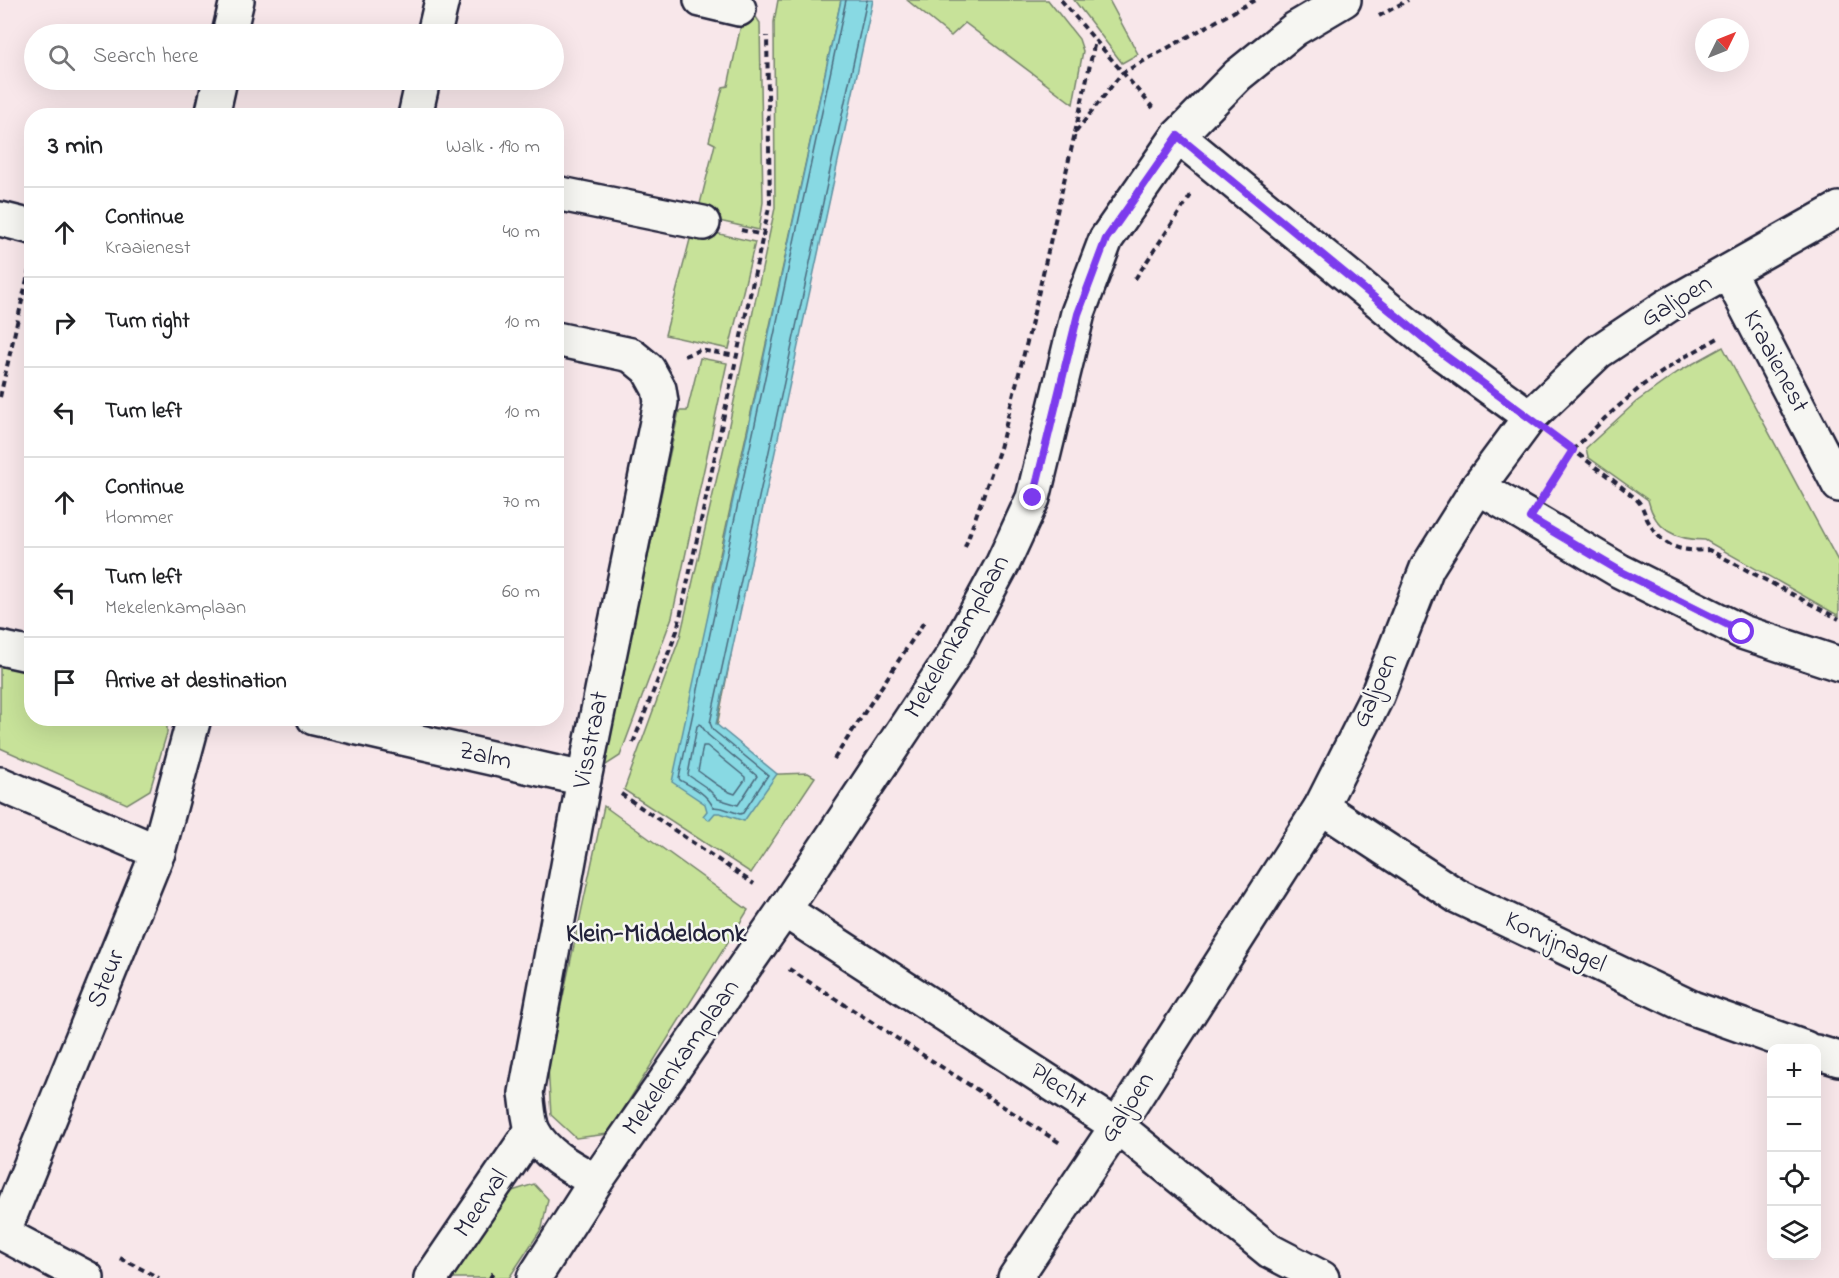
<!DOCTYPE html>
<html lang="en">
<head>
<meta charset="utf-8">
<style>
	body { margin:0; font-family:"Indie Flower",sans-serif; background:#f2f2f2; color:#202124 }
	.controls { position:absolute; right:18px; bottom:18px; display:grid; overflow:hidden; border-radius:12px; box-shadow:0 6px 24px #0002 }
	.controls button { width:54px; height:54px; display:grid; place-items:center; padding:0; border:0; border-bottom:2px solid #e0e0e0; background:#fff; color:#202124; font:30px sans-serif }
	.compass { position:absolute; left:1695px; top:18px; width:54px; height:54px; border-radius:50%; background:#fff; box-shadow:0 6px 24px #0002; rotate:47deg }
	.stop { position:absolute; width:18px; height:18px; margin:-14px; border:4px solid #7c3aed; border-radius:50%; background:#fff }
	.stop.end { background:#7c3aed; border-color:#fff; box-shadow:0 2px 6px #0008 }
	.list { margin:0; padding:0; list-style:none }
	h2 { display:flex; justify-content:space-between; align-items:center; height:78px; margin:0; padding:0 24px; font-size:26px }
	h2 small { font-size:20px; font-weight:400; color:#757577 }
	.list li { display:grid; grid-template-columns:39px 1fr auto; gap:18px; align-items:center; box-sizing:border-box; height:90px; padding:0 24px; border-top:2px solid #e0e0e0 }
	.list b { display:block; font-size:22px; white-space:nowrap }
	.list p { margin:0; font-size:20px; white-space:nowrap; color:#757577 }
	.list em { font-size:20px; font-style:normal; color:#757577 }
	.icon { flex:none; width:33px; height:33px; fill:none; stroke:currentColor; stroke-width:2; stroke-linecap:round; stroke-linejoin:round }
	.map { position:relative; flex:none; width:1839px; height:1278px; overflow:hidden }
	.search { position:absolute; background:#fff; box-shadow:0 6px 24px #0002; left:24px; top:24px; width:540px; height:66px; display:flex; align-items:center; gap:15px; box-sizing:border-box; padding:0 21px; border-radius:33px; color:#757577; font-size:22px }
	.panel { position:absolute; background:#fff; box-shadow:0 6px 24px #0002; left:24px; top:108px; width:540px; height:618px; border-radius:24px }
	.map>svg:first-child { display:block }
	.green { fill:#c7e299; stroke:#74826a; stroke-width:1.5 }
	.water { fill:#88d9e3; stroke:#5f90a0; stroke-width:1.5 }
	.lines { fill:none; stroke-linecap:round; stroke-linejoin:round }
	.shore { stroke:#4b6b7e; stroke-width:1.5 }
	.minor-casing { stroke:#22223b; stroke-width:38 }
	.path { stroke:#22223b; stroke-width:4; stroke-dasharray:6 4.5; stroke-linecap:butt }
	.minor { stroke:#f6f6f2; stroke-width:33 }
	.route { stroke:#7c3aed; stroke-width:8 }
	.labels { text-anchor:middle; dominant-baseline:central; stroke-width:5; stroke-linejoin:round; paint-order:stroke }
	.street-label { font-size:26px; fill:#22223b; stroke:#f6f6f2 }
	.neighbourhood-label { font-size:27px; font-weight:bold; fill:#22223b; stroke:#f6f6f2 }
</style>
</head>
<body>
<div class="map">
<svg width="1839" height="1278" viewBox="0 0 1839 1278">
	<rect width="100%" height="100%" fill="#f8e7ea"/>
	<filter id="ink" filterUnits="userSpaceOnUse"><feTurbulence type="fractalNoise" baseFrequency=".0167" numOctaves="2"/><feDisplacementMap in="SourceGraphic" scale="12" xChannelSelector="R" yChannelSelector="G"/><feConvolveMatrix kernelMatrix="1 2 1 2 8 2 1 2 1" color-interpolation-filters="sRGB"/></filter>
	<g filter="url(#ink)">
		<!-- green -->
		<g class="green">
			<polygon points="778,0 841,0 713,587 716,724 731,655 707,777 808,773 815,777 751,873 624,790 680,637 727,434 775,208 774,22"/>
			<polygon points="907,0 1048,0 1079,39 1083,51 1073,104 965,23 951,36"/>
			<polygon points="1074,0 1109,0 1138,54 1122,63"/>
			<polygon points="743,15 756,17 760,23 763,202 759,230 697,216 715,144 709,141 723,87 728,86"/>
			<polygon points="693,228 755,242 729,349 665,335"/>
			<path d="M 1723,347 L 1839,563 L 1839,616 L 1705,540 C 1676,540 1655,530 1648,500 L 1588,457 L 1586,448 L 1636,402 L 1678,372 Z"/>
			<polygon points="700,358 727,363 672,617 620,756 603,767 679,411 687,411"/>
			<polygon points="0,659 31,666 32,718 167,719 167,733 150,790 127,804 0,748"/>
			<polygon points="604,806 748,910 608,1134 576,1138 551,1115 548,1066"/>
			<polygon points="534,1184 548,1199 542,1228 509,1278 448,1278 506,1193"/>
		</g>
		<!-- water -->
		<polygon class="water" points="841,0 873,0 716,724 777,774 744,821 720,813 715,813 709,820 703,816 707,811 705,804 672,782"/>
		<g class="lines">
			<!-- shore -->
			<g class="shore">
				<path d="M 846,0 L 679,778 L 680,780 C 693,787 707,794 713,807 L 722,808 L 740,814 L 743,813 L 768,775 L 713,730 L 710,723 L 867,0"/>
				<polygon points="700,724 708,735 757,776 738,805 718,799 707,788 688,775 697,726"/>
				<path d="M 703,746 L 707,746 L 745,777 L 745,780 L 735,794 C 722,791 710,779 698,771 Z"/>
			</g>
			<!-- minor casing -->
			<g class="minor-casing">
				<g id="minor">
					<polyline points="701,0 739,9"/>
					<polyline points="229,34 237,0"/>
					<polyline points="434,34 442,0"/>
					<polyline points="212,116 220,80"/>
					<polyline points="415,116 423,80"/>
					<polyline points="1178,136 1443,354 1530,417"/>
					<polyline points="556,193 703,223"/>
					<polyline points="0,219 32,227"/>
					<polyline points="1728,272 1839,485"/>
					<path d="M 556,339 L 631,355 L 648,369 L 659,389 L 661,402 L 584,779 L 526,1093 C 528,1104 528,1120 533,1131 C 545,1155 574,1169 596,1181"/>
					<polyline points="1478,487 1620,571 1742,632 1839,664"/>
					<polyline points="0,648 32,655"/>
					<polyline points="314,718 584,779"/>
					<polyline points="0,784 158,852"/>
					<polyline points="1321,807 1457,896 1692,1008 1805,1048"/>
					<polyline points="784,910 1117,1126 1270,1251 1322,1278"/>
					<polyline points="1816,1052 1839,1059"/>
					<polyline points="0,1232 87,1278"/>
					<polyline points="3,1233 158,852 194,718"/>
					<polyline points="431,1278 532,1130"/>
					<polyline points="534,1278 596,1181 784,910 952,657 1003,563 1033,498 1078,313 1106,239 1178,136 1238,75 1295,29 1344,0"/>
					<polyline points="1015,1278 1117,1126 1321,807 1377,696 1427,568 1478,487 1530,417 1598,352 1667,306 1839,209"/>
				</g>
			</g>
			<!-- path -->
			<g class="path">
				<polyline points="1061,0 1153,108"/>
				<polyline points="1379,16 1408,0"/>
				<polyline points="1075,133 1095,41"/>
				<polyline points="741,230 763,235"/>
				<polyline points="1135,279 1191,195"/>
				<polyline points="684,356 700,350 736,356"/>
				<polyline points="0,397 30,266"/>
				<path d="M 1562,441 C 1586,461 1612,478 1636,499 C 1642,504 1644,512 1647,519 C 1662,547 1678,552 1709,550 L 1839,619"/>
				<polyline points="1550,486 1573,450 1605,418 1643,385 1683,358 1720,337"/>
				<polyline points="965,547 1000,448 1030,330 1075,133 1122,73 1255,0"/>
				<polyline points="633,743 677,631 770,203 767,36"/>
				<polyline points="834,759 924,622"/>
				<polyline points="621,794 754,884"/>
				<polyline points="789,969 1060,1143"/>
				<polyline points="120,1258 159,1278"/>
				<polyline points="490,1278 495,1270"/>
			</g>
			<!-- minor -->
			<use href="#minor" class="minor"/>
		</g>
	</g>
	<g class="lines" filter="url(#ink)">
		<!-- route -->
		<polyline class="route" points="1033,498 1078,314 1106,239 1178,136 1443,354 1573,450 1530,518 1620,571 1742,632"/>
	</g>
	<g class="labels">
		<!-- street labels -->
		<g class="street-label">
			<text transform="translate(1677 302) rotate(-31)">Galjoen</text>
			<text transform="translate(1775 362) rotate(62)">Kraaienest</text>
			<text transform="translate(958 637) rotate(-60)">Mekelenkamplaan</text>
			<text transform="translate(1376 691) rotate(-66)">Galjoen</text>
			<text transform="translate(592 740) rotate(-79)">Visstraat</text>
			<text transform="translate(485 757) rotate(13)">Zalm</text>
			<text transform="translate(1555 943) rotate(26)">Korvijnagel</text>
			<text transform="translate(107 979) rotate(-68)">Steur</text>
			<text transform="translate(682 1058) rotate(-55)">Mekelenkamplaan</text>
			<text transform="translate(1058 1087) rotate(33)">Plecht</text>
			<text transform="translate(1128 1108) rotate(-57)">Galjoen</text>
			<text transform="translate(482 1204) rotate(-56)">Meerval</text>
		</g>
		<!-- neighbourhood labels -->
		<g class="neighbourhood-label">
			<text x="656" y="934">Klein-Middeldonk</text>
		</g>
	</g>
</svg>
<div class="controls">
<button>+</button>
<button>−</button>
<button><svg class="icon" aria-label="locate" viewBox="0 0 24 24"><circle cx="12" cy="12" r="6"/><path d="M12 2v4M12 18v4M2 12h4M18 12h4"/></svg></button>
<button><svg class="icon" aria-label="layers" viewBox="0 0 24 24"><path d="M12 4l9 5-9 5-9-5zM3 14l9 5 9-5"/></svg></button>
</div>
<svg class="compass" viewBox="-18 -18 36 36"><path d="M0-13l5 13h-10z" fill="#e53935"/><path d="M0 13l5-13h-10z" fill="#757577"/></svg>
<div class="stop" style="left:1742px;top:632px"></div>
<div class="stop end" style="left:1033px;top:498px"></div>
<div class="search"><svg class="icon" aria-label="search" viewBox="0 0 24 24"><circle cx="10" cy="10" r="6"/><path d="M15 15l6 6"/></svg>Search here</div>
<section class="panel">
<h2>3 min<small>Walk · 190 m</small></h2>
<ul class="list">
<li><svg class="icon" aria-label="ahead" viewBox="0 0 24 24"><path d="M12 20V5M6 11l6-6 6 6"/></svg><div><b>Continue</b><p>Kraaienest</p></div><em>40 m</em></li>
<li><svg class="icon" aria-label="right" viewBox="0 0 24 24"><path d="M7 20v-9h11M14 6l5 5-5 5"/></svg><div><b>Turn right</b></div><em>10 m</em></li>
<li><svg class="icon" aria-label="left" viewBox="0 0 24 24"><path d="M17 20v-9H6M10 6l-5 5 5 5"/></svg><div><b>Turn left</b></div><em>10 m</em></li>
<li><svg class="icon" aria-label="ahead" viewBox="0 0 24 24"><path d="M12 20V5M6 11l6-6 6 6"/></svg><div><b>Continue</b><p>Hommer</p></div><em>70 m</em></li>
<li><svg class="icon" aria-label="left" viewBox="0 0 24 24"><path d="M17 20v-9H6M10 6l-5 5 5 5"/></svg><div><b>Turn left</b><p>Mekelenkamplaan</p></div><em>60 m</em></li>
<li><svg class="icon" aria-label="arrive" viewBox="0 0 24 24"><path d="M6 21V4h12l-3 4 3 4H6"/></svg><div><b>Arrive at destination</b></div></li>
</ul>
</section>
</div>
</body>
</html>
